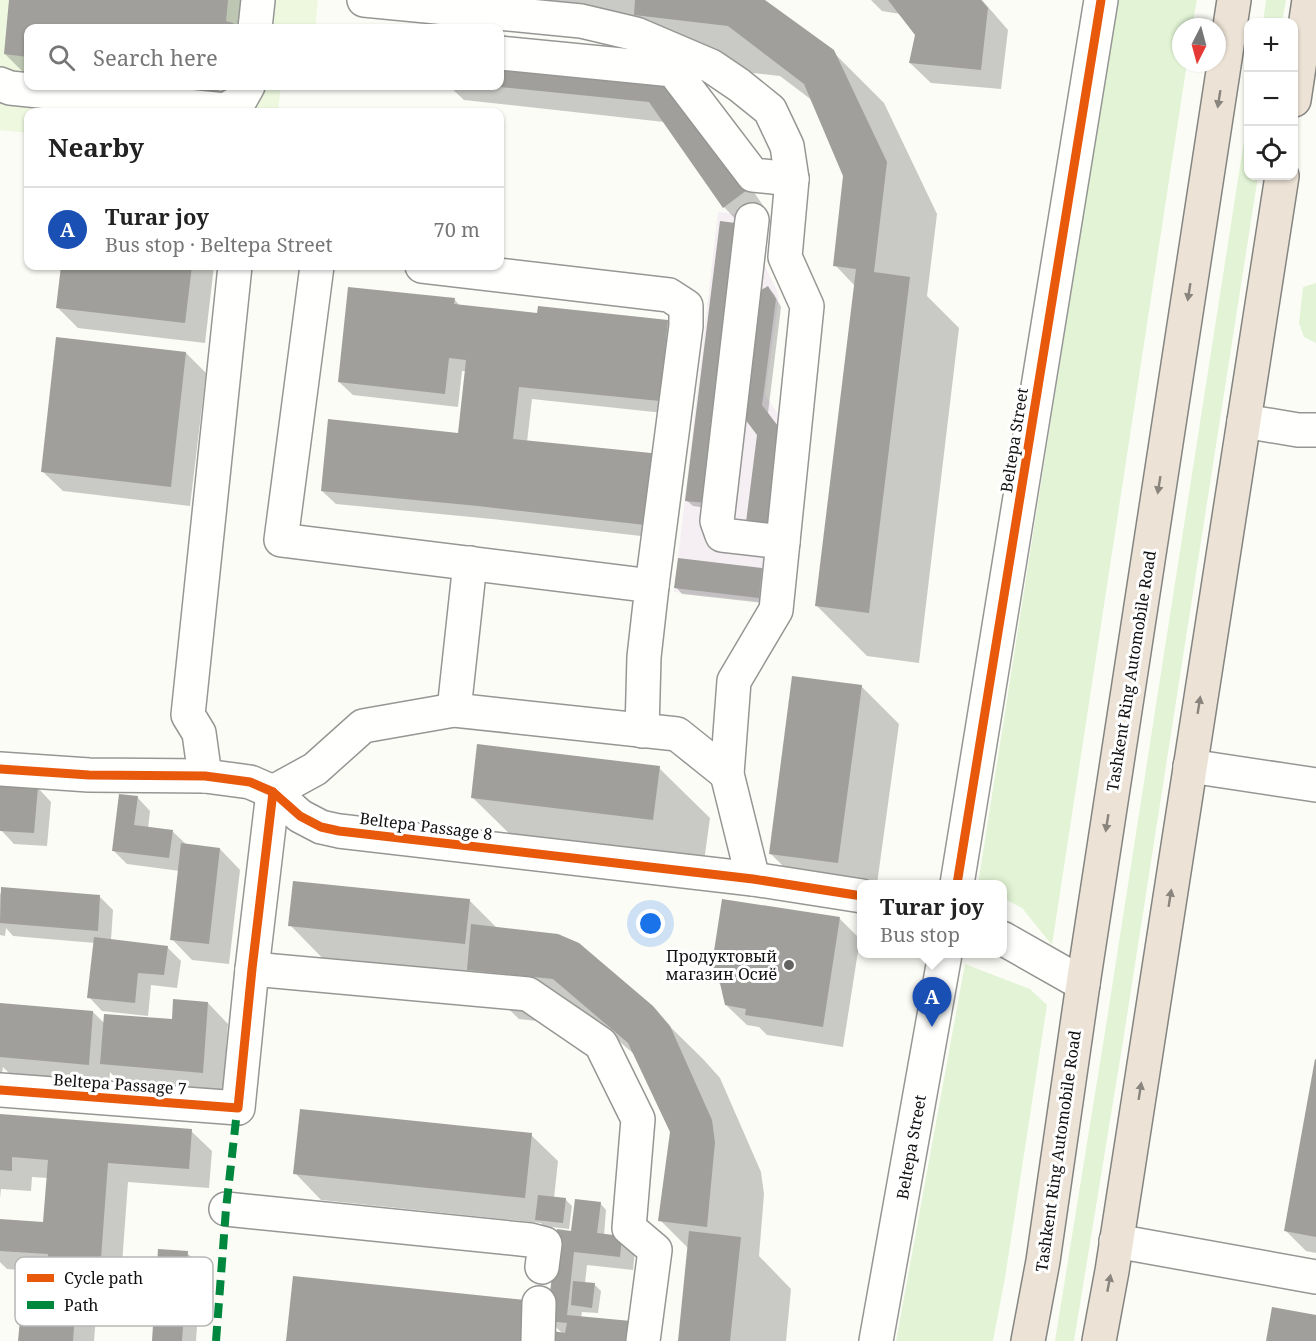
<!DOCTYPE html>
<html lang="en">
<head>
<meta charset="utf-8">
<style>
	body { margin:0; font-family:"Noto Serif",serif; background:#f6f6f6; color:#222 }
	.controls { position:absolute; right:18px; top:18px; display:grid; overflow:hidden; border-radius:12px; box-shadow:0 2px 4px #0004 }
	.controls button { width:54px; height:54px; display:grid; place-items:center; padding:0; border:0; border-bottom:2px solid #e0e0e0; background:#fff; color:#222; font:30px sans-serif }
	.compass { position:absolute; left:1172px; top:18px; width:54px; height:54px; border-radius:50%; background:#fff; box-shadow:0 2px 4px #0004; rotate:186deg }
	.you { position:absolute; left:651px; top:924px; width:21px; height:21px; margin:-15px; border:4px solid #fff; border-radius:50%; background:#1a73e8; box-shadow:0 0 0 9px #1a73e833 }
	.badge { display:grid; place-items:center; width:39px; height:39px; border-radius:50%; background:#1a73e8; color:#fff; font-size:20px; font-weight:700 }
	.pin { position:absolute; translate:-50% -50px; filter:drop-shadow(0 2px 3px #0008) }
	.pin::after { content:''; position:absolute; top:32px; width:21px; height:18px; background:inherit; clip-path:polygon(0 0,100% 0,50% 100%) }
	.popup { position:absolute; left:857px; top:880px; width:150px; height:78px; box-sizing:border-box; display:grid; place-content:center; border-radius:12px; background:#fff; filter:drop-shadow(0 2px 4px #0005); font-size:20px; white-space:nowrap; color:#767676 }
	.popup b { font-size:22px; color:#222 }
	.popup::after { content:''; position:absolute; left:50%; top:100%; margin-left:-12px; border:12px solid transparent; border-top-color:#fff }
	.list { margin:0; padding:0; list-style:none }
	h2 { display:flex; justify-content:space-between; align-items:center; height:78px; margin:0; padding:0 24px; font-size:26px }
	h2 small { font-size:20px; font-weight:400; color:#767676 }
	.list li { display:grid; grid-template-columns:39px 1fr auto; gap:18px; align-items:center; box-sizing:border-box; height:84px; padding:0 24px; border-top:2px solid #e0e0e0 }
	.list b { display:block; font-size:22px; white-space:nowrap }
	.list p { margin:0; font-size:20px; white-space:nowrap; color:#767676 }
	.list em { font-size:20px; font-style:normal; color:#767676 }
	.icon { flex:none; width:33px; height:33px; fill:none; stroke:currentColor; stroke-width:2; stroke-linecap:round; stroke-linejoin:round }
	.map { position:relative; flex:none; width:1316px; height:1341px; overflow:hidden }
	.search { position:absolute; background:#fff; box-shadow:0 2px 4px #0004; left:24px; top:24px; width:480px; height:66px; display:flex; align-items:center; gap:15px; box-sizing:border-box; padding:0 21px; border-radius:12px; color:#767676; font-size:22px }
	.panel { position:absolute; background:#fff; box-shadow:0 2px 4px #0004; left:24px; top:108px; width:480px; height:162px; border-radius:12px }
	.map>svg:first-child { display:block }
	.industrial { fill:#f5eff3 }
	.green { fill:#e2f4d5 }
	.pitch { fill:#edf8df }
	.shadow { fill:#0003 }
	.building { fill:#a09f9c }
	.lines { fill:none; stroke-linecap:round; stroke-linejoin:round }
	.minor-casing { stroke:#969694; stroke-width:36 }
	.highway-casing { stroke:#848481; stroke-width:36 }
	.minor { stroke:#fffffe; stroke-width:33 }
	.highway { stroke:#ece3d6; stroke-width:33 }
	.quiet { stroke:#00873e; stroke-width:8; stroke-dasharray:15 8; stroke-linecap:butt }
	.cycleway-casing { stroke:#fff; stroke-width:13 }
	.cycleway { stroke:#e8590c; stroke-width:9 }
	.oneway { fill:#89847d }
	.poi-dot { fill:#636361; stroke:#fff; stroke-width:2 }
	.labels { text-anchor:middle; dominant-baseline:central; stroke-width:6; stroke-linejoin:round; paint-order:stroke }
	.street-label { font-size:16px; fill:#101010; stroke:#fff }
	.poi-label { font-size:16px; fill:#101010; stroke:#fff; text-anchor:end }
	.key { fill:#fff; stroke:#b7b7b7; stroke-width:1.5 }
	.key-label { font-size:16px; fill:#101010 }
</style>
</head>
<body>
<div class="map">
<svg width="1316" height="1341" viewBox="0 0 1316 1341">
	<rect width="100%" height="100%" fill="#fcfcf7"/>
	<!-- industrial -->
	<polygon class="industrial" points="718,212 767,217 765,266 779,295 765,395 786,425 764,602 674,592"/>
	<!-- green -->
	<g class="green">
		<polygon points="1117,0 1197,0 1192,27 1181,27 1181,63 1187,63 1052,945 1022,908 1003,898 1002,884 978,884"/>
		<polygon points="1266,0 1286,0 1282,22 1263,22"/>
		<polygon points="1248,115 1248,176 1258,176 1124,1035 1074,1341 1055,1341 1105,1032"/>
		<polygon points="1316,283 1316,343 1304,337 1299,323 1303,287"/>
		<polygon points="965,964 1030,989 1047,1005 1005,1278 993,1341 896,1341"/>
	</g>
	<!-- pitch -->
	<polygon class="pitch" points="0,0 318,0 315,28 28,28 28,86 281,86 278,112 28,112 28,133 0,130"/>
	<!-- shadow -->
	<g class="shadow">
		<polygon points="11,0 251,0 254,28 28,28 28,77 5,54"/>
		<polygon points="501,0 763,0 833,52 884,103 937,214 927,296 959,328 919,663 867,656 817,606 855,286 835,265 845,176 813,101 780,76 686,65"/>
		<polygon points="871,0 982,0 1008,30 1001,89 931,83 910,63 916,35 900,14 882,11"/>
		<polygon points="500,62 690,101 767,211 744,227 713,509 693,506 686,500 742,226 724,207 664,122 464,100 449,86 500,86"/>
		<polygon points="79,86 248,86 245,112"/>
		<polygon points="402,86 428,86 427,90 404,88"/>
		<polygon points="62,266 214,266 205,343 78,328 57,307"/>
		<polygon points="768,288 774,294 781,307 768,413 758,435 748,420 745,420"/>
		<polygon points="454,299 461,307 539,315 668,321 681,335 673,414 532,399 527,442 667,539 492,519 336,504 322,491 459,434 466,371 462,371 458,407 353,395 339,382"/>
		<polygon points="186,353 206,373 190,506 63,491 42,471"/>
		<polygon points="761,569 768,576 765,603 682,594 676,587"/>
		<polygon points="861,686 899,724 877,884 862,884 808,891 770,853"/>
		<polygon points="659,768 710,818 703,869 523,847 472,797"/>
		<polygon points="0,787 38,788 51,802 47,846 14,844 1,830"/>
		<polygon points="137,797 150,811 148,828 172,831 186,844 220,849 240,870 229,964 192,960 172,939 180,871 127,864 114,851"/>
		<polygon points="0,893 2,896 100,897 113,910 111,940 167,947 181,961 177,988 151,985 148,1016 102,1011 89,997 95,943 13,936 6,928 5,936 0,935"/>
		<polygon points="469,900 497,928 651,1008 703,1059 720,1078 761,1172 764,1194 759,1256 791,1289 786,1341 679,1341 689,1249 660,1220 671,1132 635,1055 605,1029 519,1019 490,991 340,976 290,925"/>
		<polygon points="839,918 860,939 843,1047 767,1035 759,1027 747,1025 726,1005 723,987 711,976"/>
		<polygon points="208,1003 228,1024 223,1092 122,1084 110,1072 109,1084 12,1076 3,1067 2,1073 0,1073 0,1005 93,1012 105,1024 174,1020"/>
		<polygon points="1316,1061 1316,1253 1306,1251 1286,1231"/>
		<polygon points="0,1116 191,1131 212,1151 209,1188 128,1182 121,1278 99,1277 94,1341 20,1341 46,1301 48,1272 7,1269 0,1262 0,1220 44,1224 48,1178 32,1177 31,1191 1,1189 0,1198"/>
		<polygon points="531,1135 558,1161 554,1198 565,1199 572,1206 569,1229 543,1226 541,1223 321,1200 295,1173"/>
		<polygon points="600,1203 606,1210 604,1236 621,1237 635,1251 633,1270 587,1265 585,1283 594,1284 601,1291 598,1313 582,1312 581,1318 630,1323 563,1334 549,1320 576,1233"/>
		<polygon points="187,1253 201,1266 196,1341 154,1341"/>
	</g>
	<!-- building -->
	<g class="building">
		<polygon points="9,0 228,0 226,21 233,23 238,28 28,28 28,57 4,54"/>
		<polygon points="635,0 765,0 834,50 887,162 874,272 910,277 869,613 815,606 856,269 833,266 843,176 804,84 728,26 634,15"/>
		<polygon points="888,0 981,0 988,8 981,70 909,63 915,35"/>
		<polygon points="500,60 670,79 747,190 723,208 649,102 500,87"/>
		<polygon points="172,86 219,86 218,97 172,93"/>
		<polygon points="720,221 743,224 707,503 685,501"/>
		<polygon points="61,266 192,266 185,323 56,308"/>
		<polygon points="768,286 776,299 762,405 781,430 768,532 745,530 757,435 742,415 751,296"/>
		<polygon points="348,287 455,298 454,304 537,313 538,306 668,320 660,401 519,387 513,439 661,454 654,526 478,506 321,491 328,419 458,433 466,360 449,358 445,394 338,382"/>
		<polygon points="56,337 186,352 171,487 41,472"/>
		<polygon points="678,558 762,568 759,598 674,588"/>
		<polygon points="792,676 862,685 838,863 769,854"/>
		<polygon points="477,744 660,766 653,820 471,798"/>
		<polygon points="0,786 38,787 34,833 0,831"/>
		<polygon points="119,794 138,796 134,825 173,830 169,858 112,851"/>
		<polygon points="181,843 220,848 209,944 170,940"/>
		<polygon points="293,881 470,899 465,944 288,926"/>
		<polygon points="1,887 100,895 98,931 0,923"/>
		<polygon points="722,899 840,917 823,1027 745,1015 746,1009 725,1005 719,979 710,977"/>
		<polygon points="471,924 558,934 579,943 653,1006 670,1026 712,1120 715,1142 707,1227 658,1221 670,1132 628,1043 553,979 467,970"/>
		<polygon points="94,937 168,946 164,975 138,973 135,1003 87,998"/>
		<polygon points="173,999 208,1002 203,1073 100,1064 104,1014 172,1019"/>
		<polygon points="0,1003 93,1011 89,1065 0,1057"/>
		<polygon points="1315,1059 1316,1060 1316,1237 1284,1231"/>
		<polygon points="300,1109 532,1133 525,1198 293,1174"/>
		<polygon points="0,1114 192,1129 189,1169 108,1163 101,1258 79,1257 73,1341 18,1341 22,1298 44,1300 48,1254 0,1251 0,1219 43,1222 48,1160 12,1157 12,1171 0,1170"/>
		<polygon points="538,1195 566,1198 563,1223 535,1220"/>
		<polygon points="575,1199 601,1202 597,1233 622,1236 620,1257 574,1252 567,1315 631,1321 629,1341 552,1341 553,1331 565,1333 567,1323 547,1321 557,1229 571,1231"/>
		<polygon points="689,1231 741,1237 730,1341 678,1341"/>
		<polygon points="158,1249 188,1251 182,1341 152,1341"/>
		<polygon points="293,1276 525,1300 521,1341 286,1341"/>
		<polygon points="573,1281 595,1283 592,1308 571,1305"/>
		<polygon points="1272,1307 1316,1315 1316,1341 1266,1341"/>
	</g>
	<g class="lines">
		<!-- minor casing -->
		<g class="minor-casing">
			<g id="minor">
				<polyline points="364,0 581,21 636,34 711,66 739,85 770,110 787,146 792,179 785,257 807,306 776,610 734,681 727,774 753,879"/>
				<polyline points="255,28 258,0"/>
				<polyline points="500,53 673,70 753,175 792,179"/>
				<polyline points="0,84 10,88 225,110 239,102 248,86"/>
				<polyline points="752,220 717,521 722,535 783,542"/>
				<polyline points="317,266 281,540 652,586 644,657 642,731"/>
				<polyline points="422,266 669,295 686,306 686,326 652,586"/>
				<polyline points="1244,421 1298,430 1316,430"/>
				<polyline points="454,710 470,563"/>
				<polyline points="1190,766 1316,785"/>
				<polyline points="0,769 89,775 205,776 250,782 273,792 300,816 321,827 339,831 753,879 862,896"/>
				<polyline points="205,776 199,733 188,715 235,266"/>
				<polyline points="957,884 1101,0"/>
				<polyline points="1002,938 1083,984"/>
				<polyline points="252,969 528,994 601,1044 638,1119 629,1228 655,1250 643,1341"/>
				<polyline points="0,1090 238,1108 252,969 273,792 315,769 363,726 454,710 677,734 727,774"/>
				<polyline points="226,1209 530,1240 545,1244 542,1267"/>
				<polyline points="1116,1241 1316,1277"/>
				<polyline points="538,1341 539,1303"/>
				<polyline points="876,1341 945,954"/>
			</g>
		</g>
		<!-- highway casing -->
		<g class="highway-casing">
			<g id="highway">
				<polyline points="1294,100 1309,0"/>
				<polyline points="1028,1341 1043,1261 1083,984 1234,0"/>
				<polyline points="1099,1341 1112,1271 1282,176"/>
			</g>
		</g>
		<!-- minor -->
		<use href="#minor" class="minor"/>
		<!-- highway -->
		<use href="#highway" class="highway"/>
		<!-- quiet -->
		<polyline class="quiet" points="216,1341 226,1209 238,1102"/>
		<!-- cycleway casing -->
		<g class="cycleway-casing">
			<g id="cycleway">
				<polyline points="0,769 89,775 205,776 250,782 273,792 300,816 321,827 339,831 753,879 862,896"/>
				<polyline points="957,884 1101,0"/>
				<polyline points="0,1090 238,1108 252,969 273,792"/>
			</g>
		</g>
		<!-- cycleway -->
		<use href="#cycleway" class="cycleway"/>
	</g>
	<!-- one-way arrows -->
	<defs><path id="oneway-solid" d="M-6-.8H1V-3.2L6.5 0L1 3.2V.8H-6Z" transform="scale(1.5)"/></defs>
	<g class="oneway">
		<use href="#oneway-solid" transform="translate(1219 99) rotate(99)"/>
		<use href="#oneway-solid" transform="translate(1189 292) rotate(99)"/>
		<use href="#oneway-solid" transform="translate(1159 485) rotate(99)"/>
		<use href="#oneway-solid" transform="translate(1199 705) rotate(-81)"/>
		<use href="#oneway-solid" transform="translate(1107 823) rotate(99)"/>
		<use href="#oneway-solid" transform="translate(1170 898) rotate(-81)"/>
		<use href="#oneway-solid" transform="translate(1140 1091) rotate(-81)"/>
		<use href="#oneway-solid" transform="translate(1109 1283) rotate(-79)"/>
	</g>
	<!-- markers -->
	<circle class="poi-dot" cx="789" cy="965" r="6"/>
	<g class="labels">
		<!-- street labels -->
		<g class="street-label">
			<text transform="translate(1014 440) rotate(-81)">Beltepa Street</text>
			<text transform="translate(1131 671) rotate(-81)">Tashkent Ring Automobile Road</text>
			<text transform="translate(426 826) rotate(7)">Beltepa Passage 8</text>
			<text transform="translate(120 1084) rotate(4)">Beltepa Passage 7</text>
			<text transform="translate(911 1147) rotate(-80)">Beltepa Street</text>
			<text transform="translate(1058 1151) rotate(-82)">Tashkent Ring Automobile Road</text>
		</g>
		<!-- poi labels -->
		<g class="poi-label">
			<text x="777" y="956">Продуктовый<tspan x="777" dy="18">магазин Осиё</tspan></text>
		</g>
	</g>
	<!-- legend -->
	<rect x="15" y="1257" width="198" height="69" rx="9" class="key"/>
	<rect x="27" y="1274" width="27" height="8" fill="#e8590c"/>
	<rect x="27" y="1301" width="27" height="8" fill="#00873e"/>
	<g class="key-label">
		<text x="64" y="1284">Cycle path</text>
		<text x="64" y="1311">Path</text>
	</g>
</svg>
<div class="controls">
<button>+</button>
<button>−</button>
<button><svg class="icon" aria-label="locate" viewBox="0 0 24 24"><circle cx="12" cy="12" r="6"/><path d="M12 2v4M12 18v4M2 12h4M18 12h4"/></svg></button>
</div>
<svg class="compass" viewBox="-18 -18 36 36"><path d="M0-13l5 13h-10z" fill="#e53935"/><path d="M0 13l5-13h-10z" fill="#767676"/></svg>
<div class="you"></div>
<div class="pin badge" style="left:932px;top:1027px;background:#1a4fb4">A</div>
<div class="popup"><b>Turar joy</b>Bus stop</div>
<div class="search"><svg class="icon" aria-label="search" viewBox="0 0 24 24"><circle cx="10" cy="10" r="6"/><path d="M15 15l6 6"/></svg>Search here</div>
<section class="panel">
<h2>Nearby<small></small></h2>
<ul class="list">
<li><span class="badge" style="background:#1a4fb4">A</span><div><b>Turar joy</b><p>Bus stop · Beltepa Street</p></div><em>70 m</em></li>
</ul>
</section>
</div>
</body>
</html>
